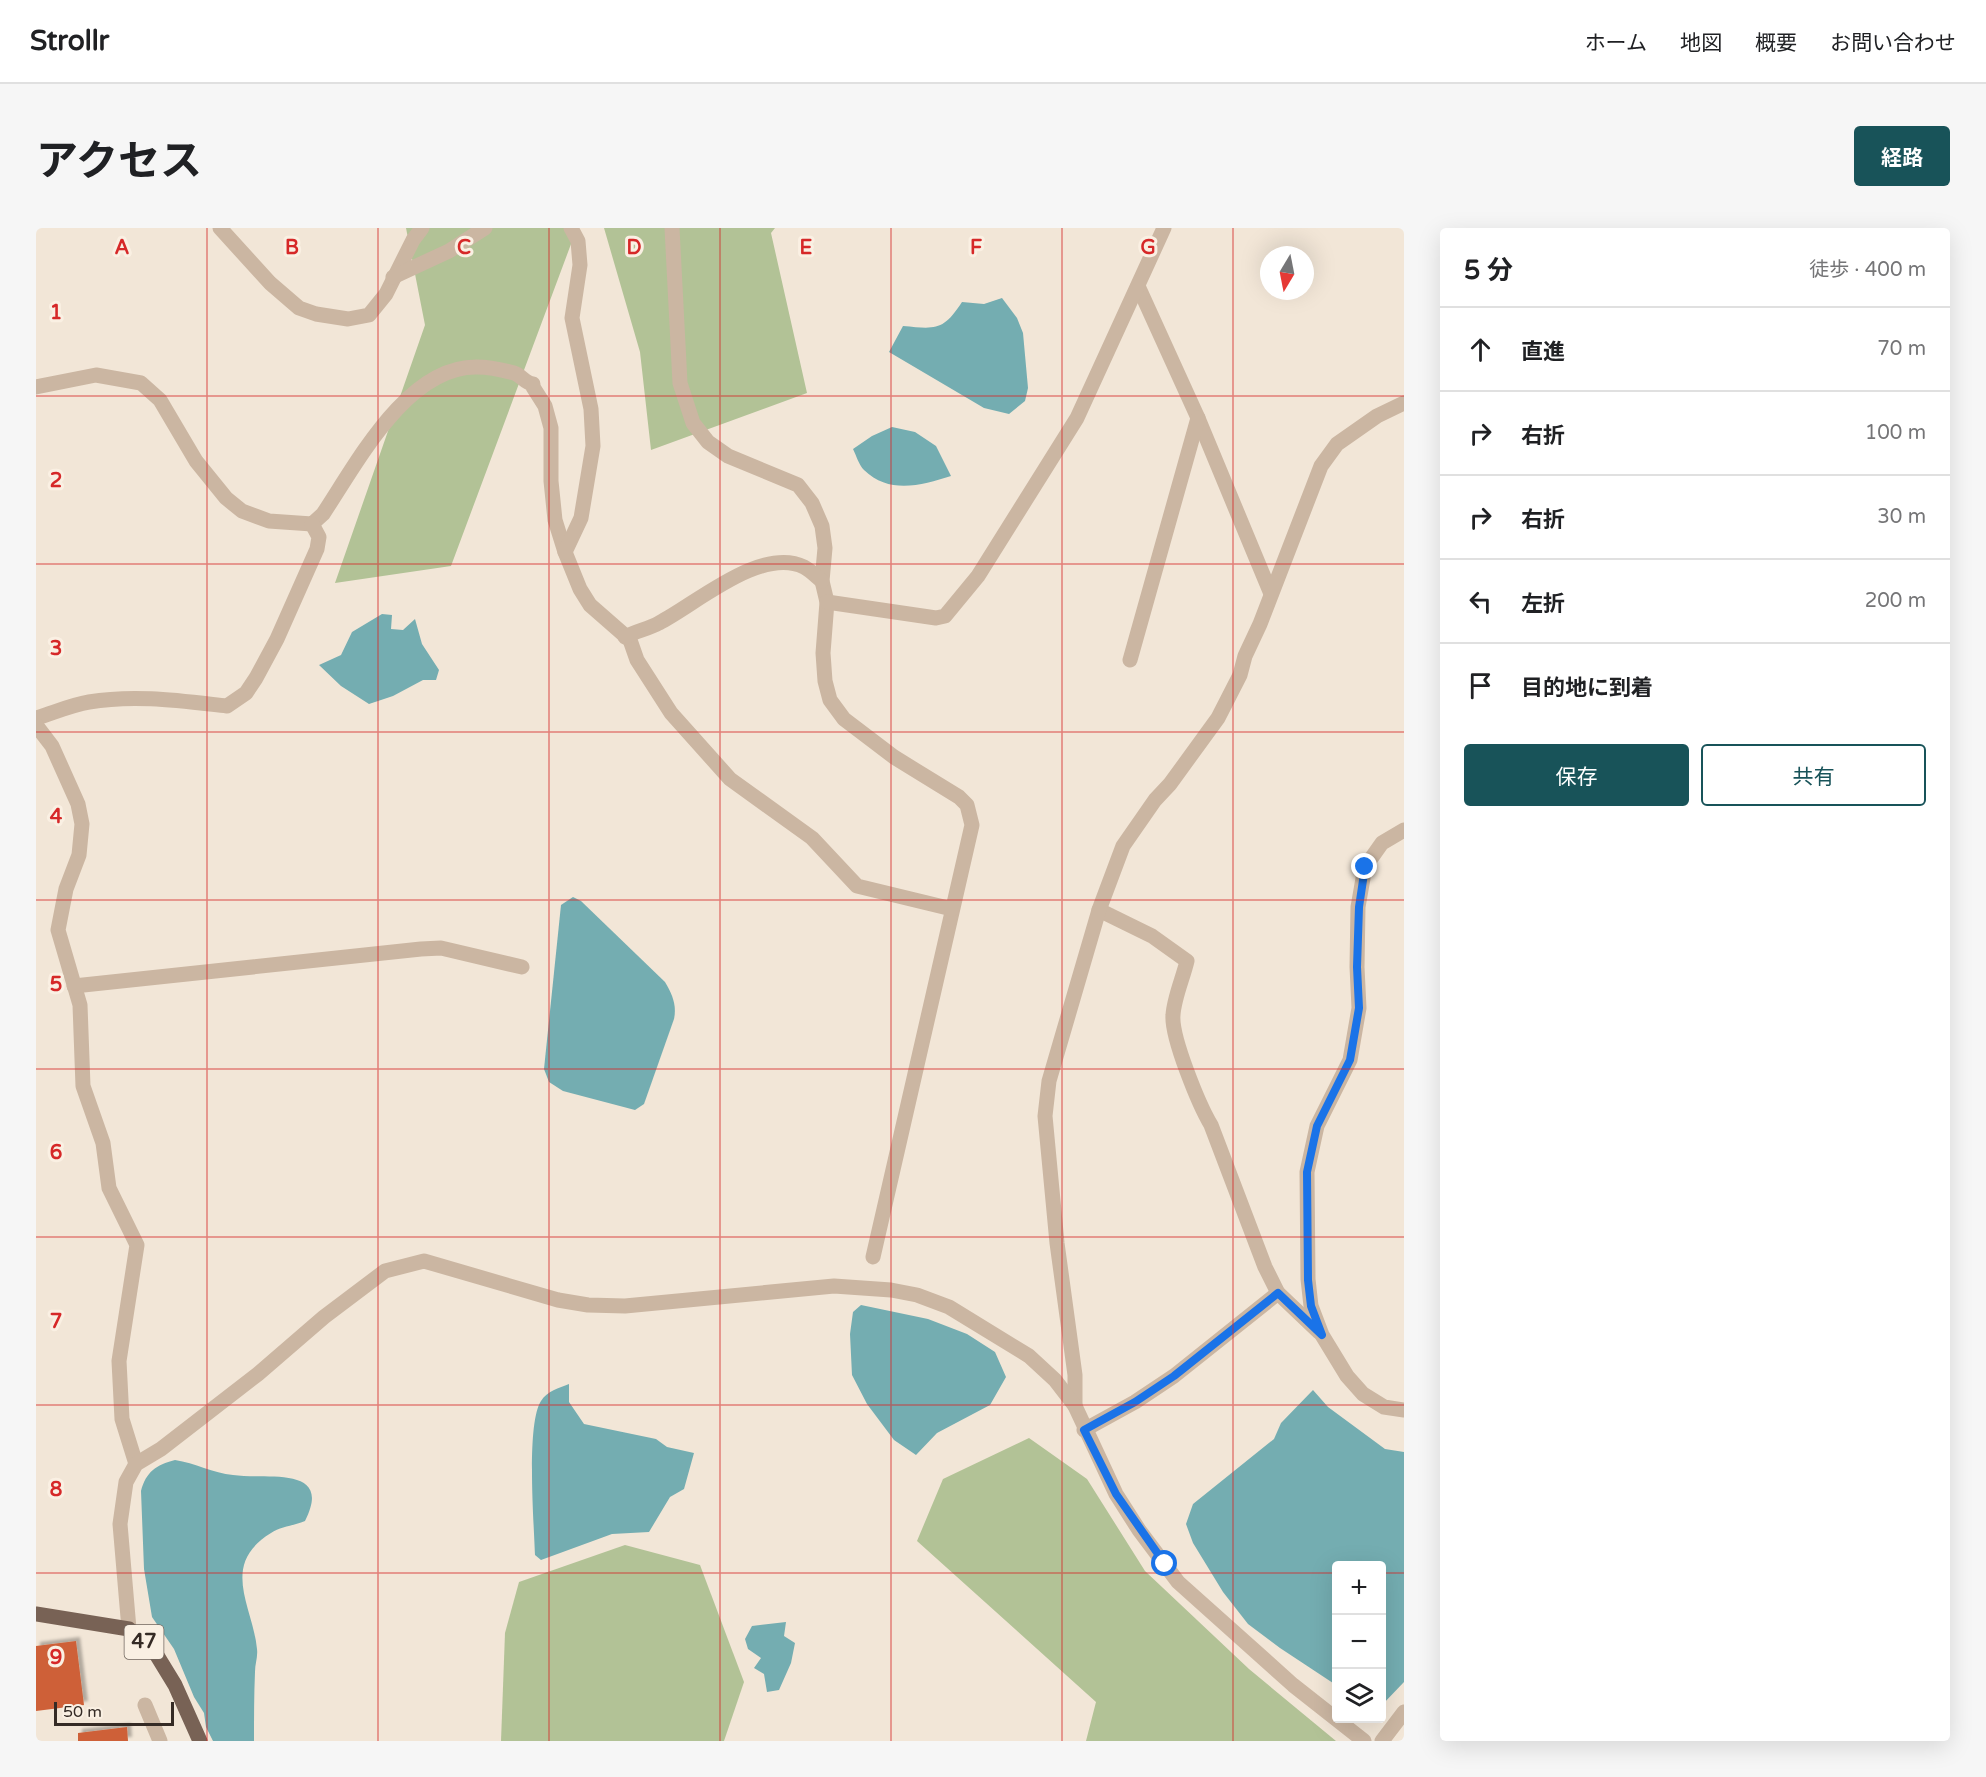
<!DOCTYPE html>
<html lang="ja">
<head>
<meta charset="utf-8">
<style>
	body { margin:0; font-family:"Varela Round","Noto Sans JP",sans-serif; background:#f6f6f6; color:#202124 }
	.controls { position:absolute; right:18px; bottom:18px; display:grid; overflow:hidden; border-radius:6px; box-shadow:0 6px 24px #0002 }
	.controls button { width:54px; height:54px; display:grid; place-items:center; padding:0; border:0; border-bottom:2px solid #e0e0e0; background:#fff; color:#202124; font:30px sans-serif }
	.compass { position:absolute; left:1224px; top:18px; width:54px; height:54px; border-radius:50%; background:#fff; box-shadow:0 6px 24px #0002; rotate:190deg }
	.scale { position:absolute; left:18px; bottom:15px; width:120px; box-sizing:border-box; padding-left:6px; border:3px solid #352b25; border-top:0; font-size:16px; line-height:21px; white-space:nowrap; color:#352b25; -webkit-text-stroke:4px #faf0e3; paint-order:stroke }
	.stop { position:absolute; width:18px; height:18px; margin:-14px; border:4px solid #1a73e8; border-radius:50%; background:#fff }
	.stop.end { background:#1a73e8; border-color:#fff; box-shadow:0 2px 6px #0008 }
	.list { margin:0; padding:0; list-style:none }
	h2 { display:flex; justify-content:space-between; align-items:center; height:78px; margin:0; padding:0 24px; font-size:26px }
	h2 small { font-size:20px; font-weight:400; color:#757577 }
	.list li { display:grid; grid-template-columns:39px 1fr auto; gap:18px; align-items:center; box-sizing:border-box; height:84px; padding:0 24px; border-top:2px solid #e0e0e0 }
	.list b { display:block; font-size:22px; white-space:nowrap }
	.list em { font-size:20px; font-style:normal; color:#757577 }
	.actions { display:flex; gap:12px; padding:18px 24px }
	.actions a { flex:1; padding:14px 0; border:2px solid #185359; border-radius:6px; text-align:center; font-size:21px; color:#185359 }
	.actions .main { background:#185359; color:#fff }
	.icon { flex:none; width:33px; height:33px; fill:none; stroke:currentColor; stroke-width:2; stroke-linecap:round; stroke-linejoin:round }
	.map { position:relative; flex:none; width:1368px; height:1513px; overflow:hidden; border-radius:6px }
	header { display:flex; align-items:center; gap:36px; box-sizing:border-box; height:84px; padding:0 30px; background:#fff; border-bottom:2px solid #e0e0e0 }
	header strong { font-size:28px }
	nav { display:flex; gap:33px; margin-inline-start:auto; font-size:21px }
	.intro { display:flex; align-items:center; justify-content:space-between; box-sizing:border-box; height:144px; padding:0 36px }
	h1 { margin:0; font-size:42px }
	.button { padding:15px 27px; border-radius:6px; background:#185359; color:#fff; font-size:21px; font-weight:700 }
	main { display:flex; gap:36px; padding:0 36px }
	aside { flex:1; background:#fff; border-radius:6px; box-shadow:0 6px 24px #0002 }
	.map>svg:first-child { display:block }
	.green { fill:#b2c296 }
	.water { fill:#74adb1 }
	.building { fill:#ce6139; filter:url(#shadow) }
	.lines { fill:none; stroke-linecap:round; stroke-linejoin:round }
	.minor { stroke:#cbb6a2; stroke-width:15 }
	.major { stroke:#786255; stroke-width:15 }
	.route { stroke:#1a73e8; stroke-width:8 }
	.grid { fill:none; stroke:#d62828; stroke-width:1.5; stroke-opacity:0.55 }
	.labels { text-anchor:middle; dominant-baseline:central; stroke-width:6; stroke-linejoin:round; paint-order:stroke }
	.shield { fill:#faf0e3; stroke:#70665e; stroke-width:1.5 }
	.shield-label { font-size:20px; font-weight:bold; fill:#352b25 }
	.grid-label { font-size:20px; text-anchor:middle; font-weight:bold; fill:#d62828; stroke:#faf0e3; stroke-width:6; stroke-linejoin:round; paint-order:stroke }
</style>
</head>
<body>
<header>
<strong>Strollr</strong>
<nav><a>ホーム</a><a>地図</a><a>概要</a><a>お問い合わせ</a></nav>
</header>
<div class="intro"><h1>アクセス</h1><a class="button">経路</a></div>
<main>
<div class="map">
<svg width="1368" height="1513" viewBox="0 0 1368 1513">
	<defs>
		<filter id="shadow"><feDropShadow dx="4" dy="-4" stdDeviation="1.5" flood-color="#0004"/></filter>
	</defs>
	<rect width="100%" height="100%" fill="#f2e6d7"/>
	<!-- green -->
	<g class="green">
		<polygon points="370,0 541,0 415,338 299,355 389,97"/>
		<polygon points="568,0 739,0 735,5 771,165 615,222 604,124"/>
		<polygon points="993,1210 1051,1251 1109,1343 1213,1441 1300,1513 1050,1513 1060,1474 881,1313 907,1251"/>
		<polygon points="589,1317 664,1337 708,1454 688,1513 465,1513 469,1405 483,1354"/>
	</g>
	<!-- water -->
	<g class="water">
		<path d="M 966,70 L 981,90 L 987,105 L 992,160 L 989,173 L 973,186 L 948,180 L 853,124 L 867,98 C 900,101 907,103 926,74 L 948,76 Z"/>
		<path d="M 856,199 L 879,204 L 900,218 L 915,248 C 886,257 854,267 828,242 C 823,237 820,227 817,221 L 836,208 Z"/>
		<polygon points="346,386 356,387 355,401 367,402 379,391 386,416 403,442 400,452 387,452 357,468 333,476 305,458 283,437 305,427 316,404"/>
		<path d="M 537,669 L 545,673 L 629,754 C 636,766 641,777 638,791 L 608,876 L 599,882 L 527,863 L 513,854 L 508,841 L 525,677 Z"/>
		<polygon points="825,1077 892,1091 931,1106 959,1124 970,1149 954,1177 901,1205 880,1227 858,1212 831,1176 816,1147 814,1106 817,1084"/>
		<path d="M 533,1156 L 533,1174 L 548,1196 L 620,1211 L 631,1219 L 658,1225 L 648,1261 L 634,1269 L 613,1304 L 576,1306 L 505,1332 L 499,1327 C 498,1296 490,1196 505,1173 C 511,1163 523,1160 533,1156 Z"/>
		<polygon points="1277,1162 1292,1179 1349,1221 1368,1224 1368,1454 1346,1477 1346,1338 1300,1338 1300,1457 1244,1420 1212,1396 1187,1364 1157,1315 1150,1296 1157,1276 1238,1211 1245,1195"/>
		<path d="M 139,1232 C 159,1235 177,1245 197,1247 C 229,1252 298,1236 269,1293 C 258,1298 245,1298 235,1305 C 183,1337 217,1378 221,1421 C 222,1429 219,1436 219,1444 C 218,1467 218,1490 218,1513 L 177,1513 L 170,1499 L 168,1485 L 158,1469 L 138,1421 L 116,1389 L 108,1341 L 105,1263 C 110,1244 120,1237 139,1232 Z"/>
		<polygon points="750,1394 748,1408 759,1415 755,1435 743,1462 731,1464 728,1446 718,1440 725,1430 712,1421 709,1411 716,1398"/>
	</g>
	<!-- building -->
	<g class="building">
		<polygon points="40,1413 48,1477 0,1483 0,1418"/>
		<polygon points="91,1499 92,1513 42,1513 42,1505"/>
	</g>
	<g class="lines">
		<!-- minor -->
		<g class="minor">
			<polyline points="184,0 234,55 263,80 280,86 312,91 333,87 350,66 377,12 386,0"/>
			<polyline points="636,0 644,155 657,195 672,214 692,228 762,257 776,275 786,298 789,320 786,353 791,374 787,425 789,453 794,472 808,491 858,529 923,569 931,577 936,597 837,1029"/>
			<polyline points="357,49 413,23 449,0"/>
			<polyline points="1102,58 1162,190 1235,366"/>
			<path d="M 0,159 L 60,147 L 105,155 L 124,172 L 160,233 L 190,270 L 206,283 L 233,293 L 276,296 L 287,286 C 321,235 371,138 441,139 C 452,139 467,142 478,145 C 485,147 489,155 497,156 L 497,159 L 509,178 L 515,200 L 515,253 L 519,292 L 529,324 L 544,361 L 554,377 L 594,412 L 601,432 L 635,485 L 694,551 L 776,610 L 821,658 L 916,681"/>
			<polyline points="529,324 545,290 557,218 555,181 536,90 544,37 542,13 535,0"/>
			<polyline points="791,374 900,390 909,388 942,348 1041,190 1128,0"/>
			<path d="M 589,409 C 600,403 612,401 623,395 C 660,376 725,318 768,339 C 774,342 781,349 786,353"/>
			<polyline points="1094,432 1162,190"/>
			<path d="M 0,490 C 17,485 35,477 53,474 C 99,466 146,473 191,478 L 210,465 L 220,450 L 241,411 L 281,321 L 283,309 L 276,296"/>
			<polyline points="0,497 16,518 42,576 46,596 43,627 30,661 22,702 44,777 47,858 67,915 73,960 101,1017 83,1133 86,1191 100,1236"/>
			<polyline points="1368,602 1346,615 1329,639 1322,679 1321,739 1323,780 1314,832 1281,898 1271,944 1272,1051 1275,1078 1286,1107 1311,1148 1327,1166 1348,1179 1368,1182"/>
			<path d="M 1063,682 L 1116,708 L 1151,733 C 1147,750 1138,770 1137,787 C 1135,809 1163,877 1175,897 L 1229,1039 L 1242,1065 L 1283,1104"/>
			<polyline points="38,758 385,721 405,720 486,739"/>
			<polyline points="1039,1178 1039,1147 1021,1015 1009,888 1013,853 1063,682 1087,618 1119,572 1134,556 1182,490 1204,447 1209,428 1224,396 1285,238 1301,216 1341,188 1368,175"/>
			<polyline points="1048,1202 1099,1174 1138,1148 1242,1065"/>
			<polyline points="93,1401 84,1296 90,1254 100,1236 125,1221 222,1146 288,1089 349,1043 388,1033 522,1072 552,1077 589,1078 798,1058 855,1062 881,1067 913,1079 993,1128 1019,1152 1039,1178 1080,1266 1103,1302 1142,1354 1257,1457 1328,1513"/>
			<polyline points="109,1477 124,1513"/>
			<polyline points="1346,1513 1368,1484"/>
		</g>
		<!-- major -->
		<polyline class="major" points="0,1386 93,1401 117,1421 139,1457 164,1513"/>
	</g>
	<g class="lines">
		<!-- route -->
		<polyline class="route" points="1129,1336 1080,1266 1048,1202 1099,1174 1138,1148 1242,1065 1286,1107 1275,1078 1272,1052 1271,944 1281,898 1314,832 1323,780 1321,739 1323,679 1329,639"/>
	</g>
	<!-- grid -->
	<path class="grid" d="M 171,0 L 171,1513M 342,0 L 342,1513M 513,0 L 513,1513M 684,0 L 684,1513M 855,0 L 855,1513M 1026,0 L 1026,1513M 1197,0 L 1197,1513M 0,168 L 1368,168M 0,336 L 1368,336M 0,504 L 1368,504M 0,672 L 1368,672M 0,841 L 1368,841M 0,1009 L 1368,1009M 0,1177 L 1368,1177M 0,1345 L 1300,1345M 1346,1345 L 1368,1345"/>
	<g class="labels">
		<!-- shield labels -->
		<rect class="shield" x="88.5" y="1397" width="39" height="34" rx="4.5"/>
		<g class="shield-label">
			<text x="108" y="1414">47</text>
		</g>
	</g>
	<g class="grid-label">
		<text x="86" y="26">A</text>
		<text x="256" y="26">B</text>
		<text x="428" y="26">C</text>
		<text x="598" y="26">D</text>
		<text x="770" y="26">E</text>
		<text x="940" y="26">F</text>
		<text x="1112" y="26">G</text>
		<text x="20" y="91">1</text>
		<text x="20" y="259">2</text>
		<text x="20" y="427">3</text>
		<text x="20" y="595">4</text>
		<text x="20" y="763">5</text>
		<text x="20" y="931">6</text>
		<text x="20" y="1100">7</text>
		<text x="20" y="1268">8</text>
		<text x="20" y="1436">9</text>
	</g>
</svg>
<div class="controls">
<button>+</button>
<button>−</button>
<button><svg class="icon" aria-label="layers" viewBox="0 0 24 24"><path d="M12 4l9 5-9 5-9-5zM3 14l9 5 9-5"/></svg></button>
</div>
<svg class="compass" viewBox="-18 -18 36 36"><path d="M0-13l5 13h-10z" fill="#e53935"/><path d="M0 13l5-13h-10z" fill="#757577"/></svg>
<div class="scale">50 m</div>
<div class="stop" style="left:1129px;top:1336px"></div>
<div class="stop end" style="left:1329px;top:639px"></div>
</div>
<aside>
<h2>5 分<small>徒歩 · 400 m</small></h2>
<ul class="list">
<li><svg class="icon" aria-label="ahead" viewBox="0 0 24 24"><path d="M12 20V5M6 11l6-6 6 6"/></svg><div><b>直進</b></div><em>70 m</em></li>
<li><svg class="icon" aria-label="right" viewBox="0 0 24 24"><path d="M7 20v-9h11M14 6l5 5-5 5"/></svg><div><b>右折</b></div><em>100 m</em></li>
<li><svg class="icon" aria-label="right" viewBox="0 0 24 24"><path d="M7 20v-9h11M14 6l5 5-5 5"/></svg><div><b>右折</b></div><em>30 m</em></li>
<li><svg class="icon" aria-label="left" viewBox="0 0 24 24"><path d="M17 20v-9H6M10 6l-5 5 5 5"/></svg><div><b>左折</b></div><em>200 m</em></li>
<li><svg class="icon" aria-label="arrive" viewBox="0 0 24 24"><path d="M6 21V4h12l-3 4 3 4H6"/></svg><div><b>目的地に到着</b></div></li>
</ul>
<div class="actions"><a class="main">保存</a><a>共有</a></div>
</aside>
</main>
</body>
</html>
